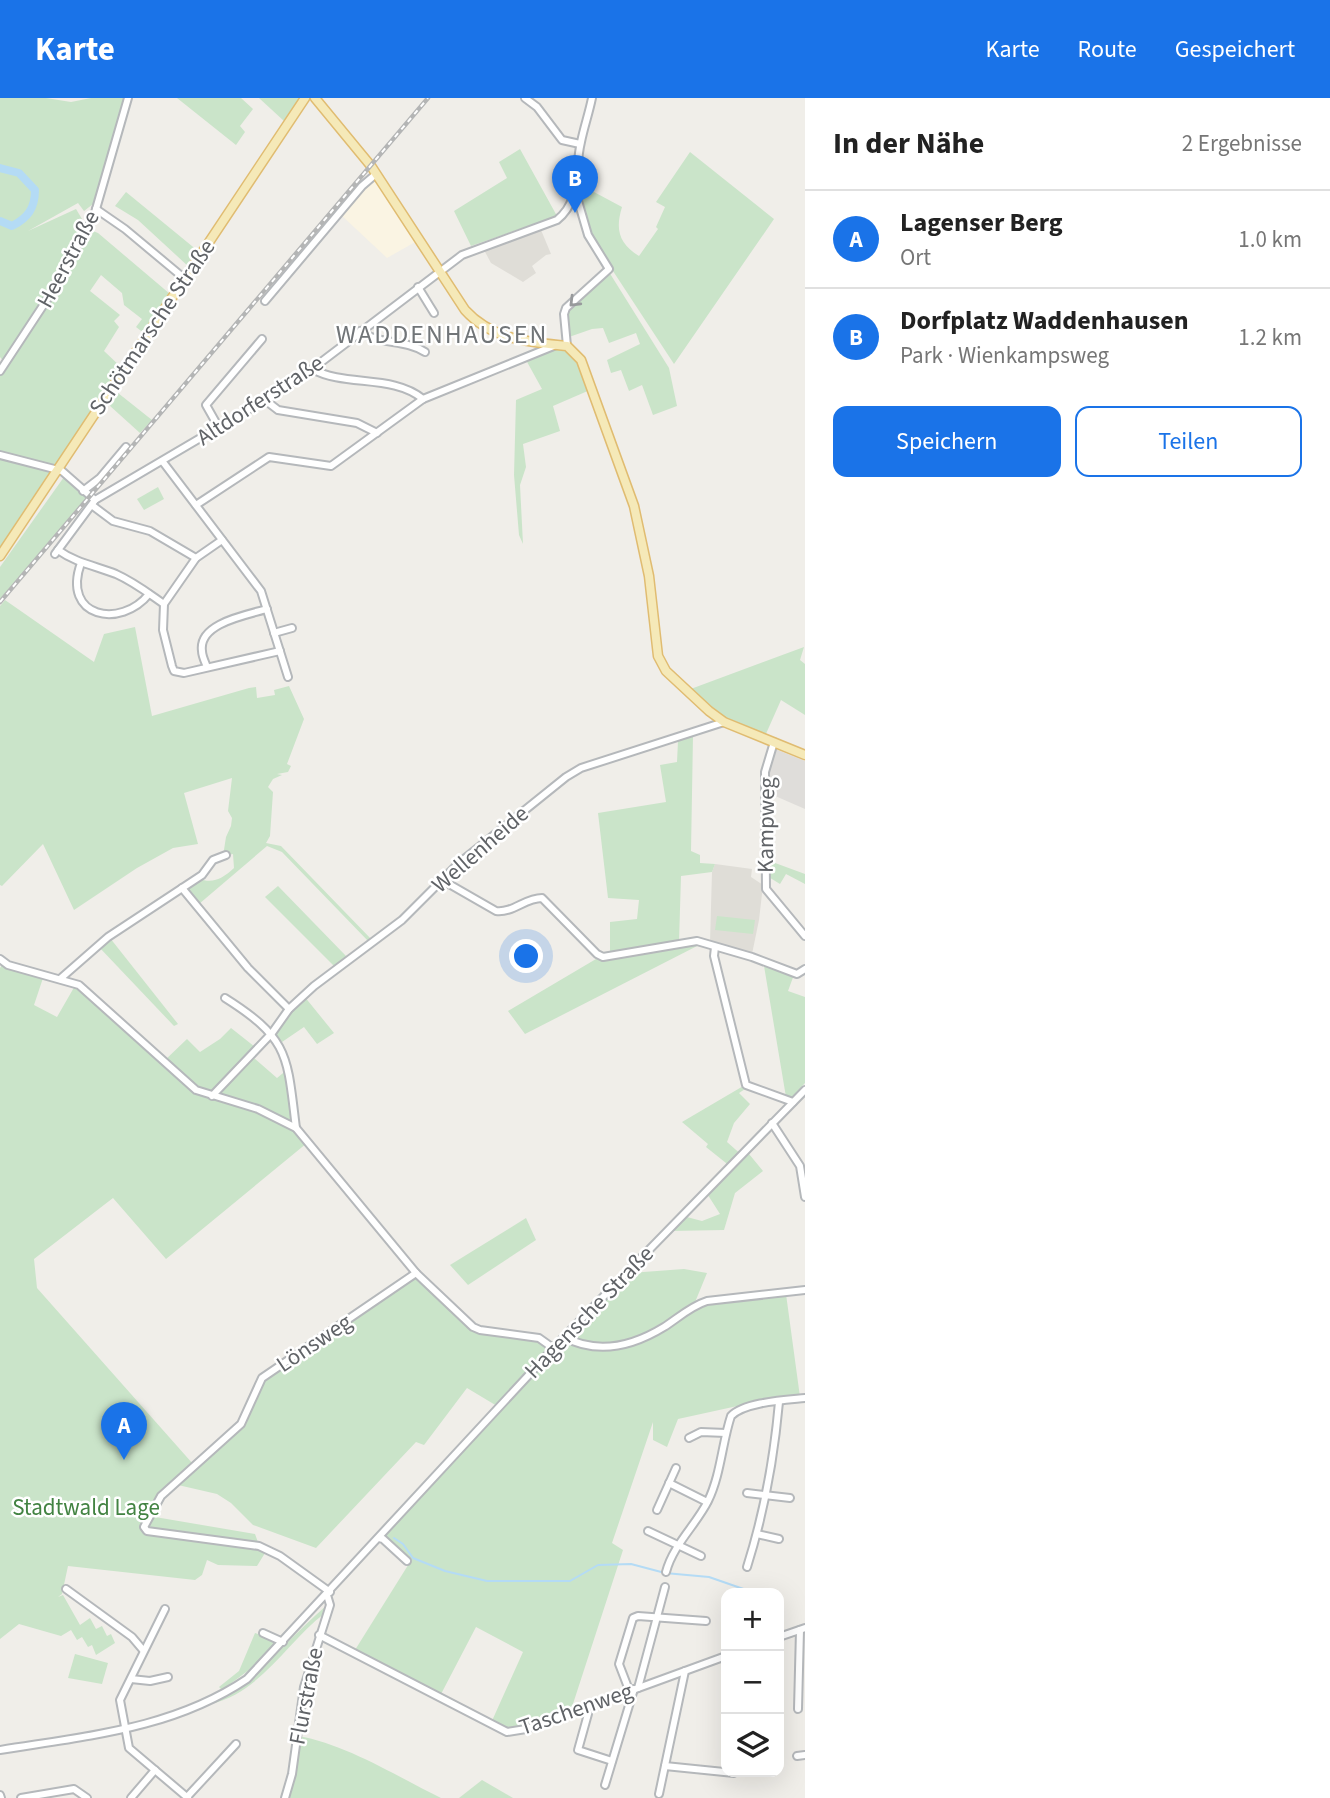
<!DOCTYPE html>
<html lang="de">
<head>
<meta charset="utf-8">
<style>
	body { margin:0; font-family:"Source Sans 3",sans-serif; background:#f6f6f6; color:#222 }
	.controls { position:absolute; right:21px; bottom:21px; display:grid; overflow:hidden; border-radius:14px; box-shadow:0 7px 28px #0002 }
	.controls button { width:63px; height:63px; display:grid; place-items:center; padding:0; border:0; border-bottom:2px solid #e0e0e0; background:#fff; color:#222; font:35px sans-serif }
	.you { position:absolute; left:527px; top:859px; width:24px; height:24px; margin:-18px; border:5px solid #fff; border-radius:50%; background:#1a73e8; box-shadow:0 0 0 10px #1a73e833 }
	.badge { display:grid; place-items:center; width:46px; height:46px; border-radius:50%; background:#1a73e8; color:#fff; font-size:23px; font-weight:700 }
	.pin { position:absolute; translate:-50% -58px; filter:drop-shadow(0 2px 4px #0008) }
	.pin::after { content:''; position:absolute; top:37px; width:24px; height:21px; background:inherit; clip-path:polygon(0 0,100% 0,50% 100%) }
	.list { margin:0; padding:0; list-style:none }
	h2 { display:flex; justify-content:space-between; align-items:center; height:91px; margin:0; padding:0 28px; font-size:30px }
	h2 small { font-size:23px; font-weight:400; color:#767676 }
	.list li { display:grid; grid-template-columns:46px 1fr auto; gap:21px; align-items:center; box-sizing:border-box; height:98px; padding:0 28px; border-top:2px solid #e0e0e0 }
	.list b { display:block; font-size:26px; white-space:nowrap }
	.list p { margin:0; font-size:23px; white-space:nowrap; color:#767676 }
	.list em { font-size:23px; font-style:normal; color:#767676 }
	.actions { display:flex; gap:14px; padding:21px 28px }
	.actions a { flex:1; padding:16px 0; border:2px solid #1a73e8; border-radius:14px; text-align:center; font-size:24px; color:#1a73e8 }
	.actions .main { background:#1a73e8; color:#fff }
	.icon { flex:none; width:38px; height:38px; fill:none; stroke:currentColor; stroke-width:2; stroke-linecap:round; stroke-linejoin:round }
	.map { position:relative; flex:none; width:805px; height:1700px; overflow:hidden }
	header { display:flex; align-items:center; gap:42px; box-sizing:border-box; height:98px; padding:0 35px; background:#1a73e8; color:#fff }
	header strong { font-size:33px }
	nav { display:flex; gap:38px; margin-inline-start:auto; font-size:24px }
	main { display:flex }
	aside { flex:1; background:#fff }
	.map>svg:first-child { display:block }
	.commercial { fill:#faf4e3 }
	.industrial { fill:#dfddda }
	.education { fill:#dfddd7 }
	.green { fill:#cae4c9 }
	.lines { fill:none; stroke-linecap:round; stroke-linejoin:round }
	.stream { stroke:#b4dbf5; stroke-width:2 }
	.river { stroke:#b4dbf5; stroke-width:8 }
	.minor-casing { stroke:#b5b8bb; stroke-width:10 }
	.major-casing { stroke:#e0bc71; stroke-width:11 }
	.minor { stroke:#fff; stroke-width:6 }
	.major { stroke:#f5e9b8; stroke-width:8 }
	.rail-casing { stroke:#b4b5b5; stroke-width:4.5 }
	.rail { stroke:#fff; stroke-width:2; stroke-dasharray:5; stroke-linecap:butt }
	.oneway { stroke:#989a9c }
	.labels { text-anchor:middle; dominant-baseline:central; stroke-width:5; stroke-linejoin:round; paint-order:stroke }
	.street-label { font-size:23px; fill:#606367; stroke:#fff }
	.park-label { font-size:23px; fill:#428342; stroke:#fff }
	.quarter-label { font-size:26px; letter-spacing:2px; fill:#717578; stroke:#fff }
</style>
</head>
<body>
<header>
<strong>Karte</strong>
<nav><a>Karte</a><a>Route</a><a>Gespeichert</a></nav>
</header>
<main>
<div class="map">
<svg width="805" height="1700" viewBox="0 0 805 1700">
	<rect width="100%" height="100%" fill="#f0eee9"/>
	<!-- commercial -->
	<polygon class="commercial" points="375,78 417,143 387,160 341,117"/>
	<!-- industrial -->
	<polygon class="industrial" points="775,651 805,663 805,711 766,694 767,675"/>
	<!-- education -->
	<g class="education">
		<polygon points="541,132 551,156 546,157 532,168 536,175 523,184 491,165 484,152"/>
		<polygon points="715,766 752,771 751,779 763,787 759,822 752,856 710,845 712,774"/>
	</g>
	<!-- green -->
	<g class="green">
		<polygon points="0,0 46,0 71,4 91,0 125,0 93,106 84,113 78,105 28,133 76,111 88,131 98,135 170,196 145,236 136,229 142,221 124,207 122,195 101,177 90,193 120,217 114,223 119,229 104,253 122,270 3,450 0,448 0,278 35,223 4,264 0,259"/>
		<polygon points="177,0 241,0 253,11 240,28 245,34 236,47"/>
		<polygon points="259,0 299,0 284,23"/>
		<polygon points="520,51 557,118 471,148 454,113 507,80 499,64"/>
		<path d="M 690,54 L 774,121 L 674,266 L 590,138 L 578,93 L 579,86 L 622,109 C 615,132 619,145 639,158 L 658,131 L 656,129 L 665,109 L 656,104 Z"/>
		<polygon points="126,94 198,153 189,169 138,122 115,108"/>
		<polygon points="609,174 669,270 677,308 653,317 642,287 629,293 621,272 611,275 607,262 640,246 636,235 609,245 603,230 592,231 569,239 566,216 568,211"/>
		<polygon points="555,250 566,250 579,263 590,292 553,308 560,333 523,346 526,369 520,387 523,446 519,437 514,377 516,302 542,291 526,262"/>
		<polygon points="118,295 152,322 140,335 109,307"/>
		<polygon points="64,379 86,400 0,501 0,469"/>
		<polygon points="158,389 164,401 144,412 137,401"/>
		<path d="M 5,502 L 94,564 L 104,536 L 135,529 L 152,618 L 249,590 L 256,589 L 257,600 L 275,597 L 274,592 L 289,588 L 304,621 L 287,666 L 291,668 L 288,674 L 277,676 L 282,677 L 273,681 L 268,689 L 273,694 L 270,738 L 266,745 L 281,748 L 372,842 L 369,844 L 282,754 L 267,748 L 199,806 L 187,789 L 199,781 C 214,786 223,780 234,770 L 233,756 L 223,758 L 226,739 L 231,728 L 232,720 L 228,713 L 232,680 L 184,695 L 198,746 L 173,750 L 137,770 L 74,812 L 43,746 L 2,788 L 0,787 L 0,508 Z"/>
		<path d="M 804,549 L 800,562 L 805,566 L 805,617 L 781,602 L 765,638 C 734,625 714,615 688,592 Z"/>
		<polygon points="693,638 691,753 700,757 700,765 715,766 712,774 681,778 679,844 610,856 610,824 637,821 639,802 608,800 598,715 666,704 660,667 677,664 678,643"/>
		<polygon points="767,762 805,776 805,786 786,776 780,786 767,778"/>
		<polygon points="278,788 347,859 335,869 265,799"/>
		<polygon points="717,818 755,822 753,836 715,832"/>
		<polygon points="110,840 178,926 174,928 99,849"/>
		<polygon points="680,846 701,846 525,936 508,913 596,861 604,862"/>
		<polygon points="763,862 795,874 788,893 805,899 805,985 791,1000 786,999"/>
		<path d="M 2,867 L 7,871 L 44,877 L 34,907 L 57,919 L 76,886 L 163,964 L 187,941 L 200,954 L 220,941 L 231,930 L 259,952 L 254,960 L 277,980 L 288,971 L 293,1026 L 215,994 L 195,994 C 234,1009 279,1012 307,1045 L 166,1161 L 113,1100 L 34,1161 L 37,1190 L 193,1366 L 178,1386 L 244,1327 L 264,1282 L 416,1180 L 476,1234 L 538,1242 L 549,1250 L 497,1308 L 467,1290 L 424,1347 L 416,1344 L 316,1450 L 253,1427 L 231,1405 L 217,1396 L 178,1387 L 165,1400 L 155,1419 L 255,1436 L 259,1447 L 265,1455 L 257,1468 L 218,1467 L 207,1462 L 202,1477 L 195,1482 L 68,1468 L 62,1496 L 58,1499 L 63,1497 L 80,1527 L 90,1520 L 96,1531 L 102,1528 L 107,1538 L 111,1536 L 115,1545 L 96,1557 L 92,1547 L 88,1549 L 82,1539 L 77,1542 L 71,1532 L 61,1538 L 19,1526 L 0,1541 L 0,870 Z"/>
		<polygon points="304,898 334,935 317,946 304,929 282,944 275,935 292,909"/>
		<polygon points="745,987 748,989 739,995 750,1006 734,1025 727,1044 744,1059 749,1056 763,1073 735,1095 724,1132 670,1133 683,1118 702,1123 720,1116 706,1094 728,1072 726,1065 706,1049 708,1046 682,1024"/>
		<polygon points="526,1120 536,1142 468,1187 450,1167"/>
		<polygon points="684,1171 707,1175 691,1214 701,1208 786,1196 800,1299 742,1307 678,1321 667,1349 653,1342 653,1324 612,1445 623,1452 571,1612 515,1632 491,1625 523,1554 476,1529 440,1598 355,1552 410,1464 383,1441 517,1294 630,1175"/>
		<path d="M 327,1507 L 325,1515 C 286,1545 261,1594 211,1606 C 256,1581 288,1541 327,1507 Z"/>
		<polygon points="255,1535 279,1543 257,1566 222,1592 219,1589 239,1573"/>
		<polygon points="75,1556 108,1565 102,1586 68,1580"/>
		<path d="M 298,1638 C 346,1646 398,1679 441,1700 L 286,1700 Z"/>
		<polygon points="482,1682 513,1700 459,1700"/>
	</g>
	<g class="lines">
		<!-- stream -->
		<polyline class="stream" points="394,1440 403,1446 413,1460 445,1473 487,1483 570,1483 598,1467 631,1466 665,1475 709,1479 755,1495"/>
		<!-- river -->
		<path class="river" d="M 0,70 L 19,75 L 35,92 C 35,110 28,120 12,128 L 0,123"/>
		<!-- minor casing -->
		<g class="minor-casing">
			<g id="minor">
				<polyline points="525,0 537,9 562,42 580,46"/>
				<polyline points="96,111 125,131 185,181"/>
				<polyline points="418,189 434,215"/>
				<polyline points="265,203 362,88 376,76"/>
				<path d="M 360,233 C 378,247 405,241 425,254"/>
				<polyline points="567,248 564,216 566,210 609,171 588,137 576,96"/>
				<path d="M 312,271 C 345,289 393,276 423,301"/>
				<polyline points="0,273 50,197 94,118 128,0"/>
				<polyline points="265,302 278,312 357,325 377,335"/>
				<polyline points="219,330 206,307 262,241"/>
				<polyline points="0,357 62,373 95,402"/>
				<polyline points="163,364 261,493 288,579"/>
				<polyline points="83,393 100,380 126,349"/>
				<polyline points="196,407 269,359 331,368 423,301 556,247"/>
				<polyline points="93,408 113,423 150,433 196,460"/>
				<polyline points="222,442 196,460 164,506 163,532 172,568 174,573 184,575 280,553"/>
				<path d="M 58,452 C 76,465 96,468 116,476 C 134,484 148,495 164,506"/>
				<path d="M 55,456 L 95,402 L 265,302 L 312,271 L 462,157 L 557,122 C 582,102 574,72 581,44 C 584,29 589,15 592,0"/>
				<path d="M 81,465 C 61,520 121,531 149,496"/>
				<polyline points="274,535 292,530"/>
				<path d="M 207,569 C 205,564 202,558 202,553 C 198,525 247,517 267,511"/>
				<polyline points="774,644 765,674 766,791 805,838"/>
				<path d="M 442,782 L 496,813 C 513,815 525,800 542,800 L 597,856 L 603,859 L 697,843 L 752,859 L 797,876 L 805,871"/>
				<polyline points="182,790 248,870 289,911"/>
				<polyline points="715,849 714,858 746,987 793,1004"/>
				<polyline points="0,861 8,867 79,887 196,992 258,1011 296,1030 416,1175 473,1229 480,1232 539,1240 553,1250"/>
				<polyline points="60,881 108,839 202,777 213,762 226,757"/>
				<path d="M 225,900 C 290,941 287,958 296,1030"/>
				<polyline points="212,998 272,935 289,911 314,888 402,822 458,766 566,679 581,670 724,624"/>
				<polyline points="772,1025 800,1068 805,1099"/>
				<path d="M 564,1239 C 598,1257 633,1248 664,1229 C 678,1220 691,1208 707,1203 L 805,1192"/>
				<polyline points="689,1340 701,1334 726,1335"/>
				<polyline points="669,1385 707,1404"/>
				<polyline points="747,1395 790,1400"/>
				<polyline points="657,1412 676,1370"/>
				<polyline points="648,1433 701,1458"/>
				<polyline points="757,1436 779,1441"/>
				<polyline points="379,1440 383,1441 407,1463"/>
				<path d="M 747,1469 C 764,1415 774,1361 779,1304"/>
				<path d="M 666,1474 C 673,1447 696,1427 708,1403 C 721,1376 722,1345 731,1318 C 744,1304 786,1302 805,1300"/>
				<polyline points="66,1491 132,1539 143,1552"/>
				<polyline points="330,1494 280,1458 259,1448 147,1433 144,1429 161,1398 241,1326 262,1280 416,1175"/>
				<polyline points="165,1511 120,1602 129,1650 188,1700"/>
				<polyline points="263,1535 283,1544"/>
				<polyline points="319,1537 507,1634 526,1631 726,1558"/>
				<polyline points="779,1539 805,1530"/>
				<polyline points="131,1581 150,1583 168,1579"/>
				<polyline points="638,1590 665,1489"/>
				<polyline points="629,1592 619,1566 633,1520 638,1518 706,1523"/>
				<polyline points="586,1610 588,1616 578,1652 612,1663"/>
				<polyline points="798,1611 800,1532"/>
				<path d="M 0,1652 C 86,1638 173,1631 247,1581 L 564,1239 L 805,992"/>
				<polyline points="797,1658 805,1657"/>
				<polyline points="665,1668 734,1675"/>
				<polyline points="605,1687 634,1591"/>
				<polyline points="659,1696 685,1573"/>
				<polyline points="0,1697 1,1700"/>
				<polyline points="187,1699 236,1646"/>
				<polyline points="21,1700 74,1691 87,1700"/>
				<polyline points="131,1700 155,1672"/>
				<polyline points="285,1700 292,1676 304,1589 330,1507 327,1497"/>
			</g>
		</g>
		<!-- major casing -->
		<g class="major-casing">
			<g id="major">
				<path d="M 315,0 L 371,68 L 465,212 C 492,242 530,244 567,248 L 581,262 L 634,408 L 649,478 L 658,558 L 666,573 L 709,613 L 724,624 L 805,657"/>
				<polyline points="0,458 305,0"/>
			</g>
		</g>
		<!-- minor -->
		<use href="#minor" class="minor"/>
		<!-- major -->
		<use href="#major" class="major"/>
		<!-- rail casing -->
		<g class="rail-casing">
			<polyline id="rail" points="0,504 428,0"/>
		</g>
		<!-- rail -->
		<use href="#rail" class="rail"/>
	</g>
	<!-- one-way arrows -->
	<defs><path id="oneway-chevron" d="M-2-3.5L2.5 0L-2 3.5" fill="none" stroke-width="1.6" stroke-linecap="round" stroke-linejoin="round" transform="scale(1.75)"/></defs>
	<use class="oneway" href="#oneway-chevron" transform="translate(574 204) rotate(135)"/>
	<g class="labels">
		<!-- street labels -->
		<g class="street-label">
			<text transform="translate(68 161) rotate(-62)">Heerstraße</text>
			<text transform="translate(152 229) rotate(-56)">Schötmarsche Straße</text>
			<text transform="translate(260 302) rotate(-33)">Altdorferstraße</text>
			<text transform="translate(766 727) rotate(-89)">Kampweg</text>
			<text transform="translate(480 751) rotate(-41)">Wellenheide</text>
			<text transform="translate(589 1214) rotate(-46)">Hagensche Straße</text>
			<text transform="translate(314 1245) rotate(-34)">Lönsweg</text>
			<text transform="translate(306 1598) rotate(-79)">Flurstraße</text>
			<text transform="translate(576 1611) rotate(-19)">Taschenweg</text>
		</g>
		<!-- park labels -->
		<g class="park-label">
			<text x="86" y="1409">Stadtwald Lage</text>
		</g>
		<!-- quarter labels -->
		<g class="quarter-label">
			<text x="442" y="236">WADDENHAUSEN</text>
		</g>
	</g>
</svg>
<div class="controls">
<button>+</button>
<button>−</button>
<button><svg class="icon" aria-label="layers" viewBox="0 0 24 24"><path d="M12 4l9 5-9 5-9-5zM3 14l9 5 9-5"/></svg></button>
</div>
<div class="you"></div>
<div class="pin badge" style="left:124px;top:1362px">A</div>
<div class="pin badge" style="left:575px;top:115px">B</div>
</div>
<aside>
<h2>In der Nähe<small>2 Ergebnisse</small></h2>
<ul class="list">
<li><span class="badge">A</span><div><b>Lagenser Berg</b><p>Ort</p></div><em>1.0 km</em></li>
<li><span class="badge">B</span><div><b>Dorfplatz Waddenhausen</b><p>Park · Wienkampsweg</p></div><em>1.2 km</em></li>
</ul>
<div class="actions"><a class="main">Speichern</a><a>Teilen</a></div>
</aside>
</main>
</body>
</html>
